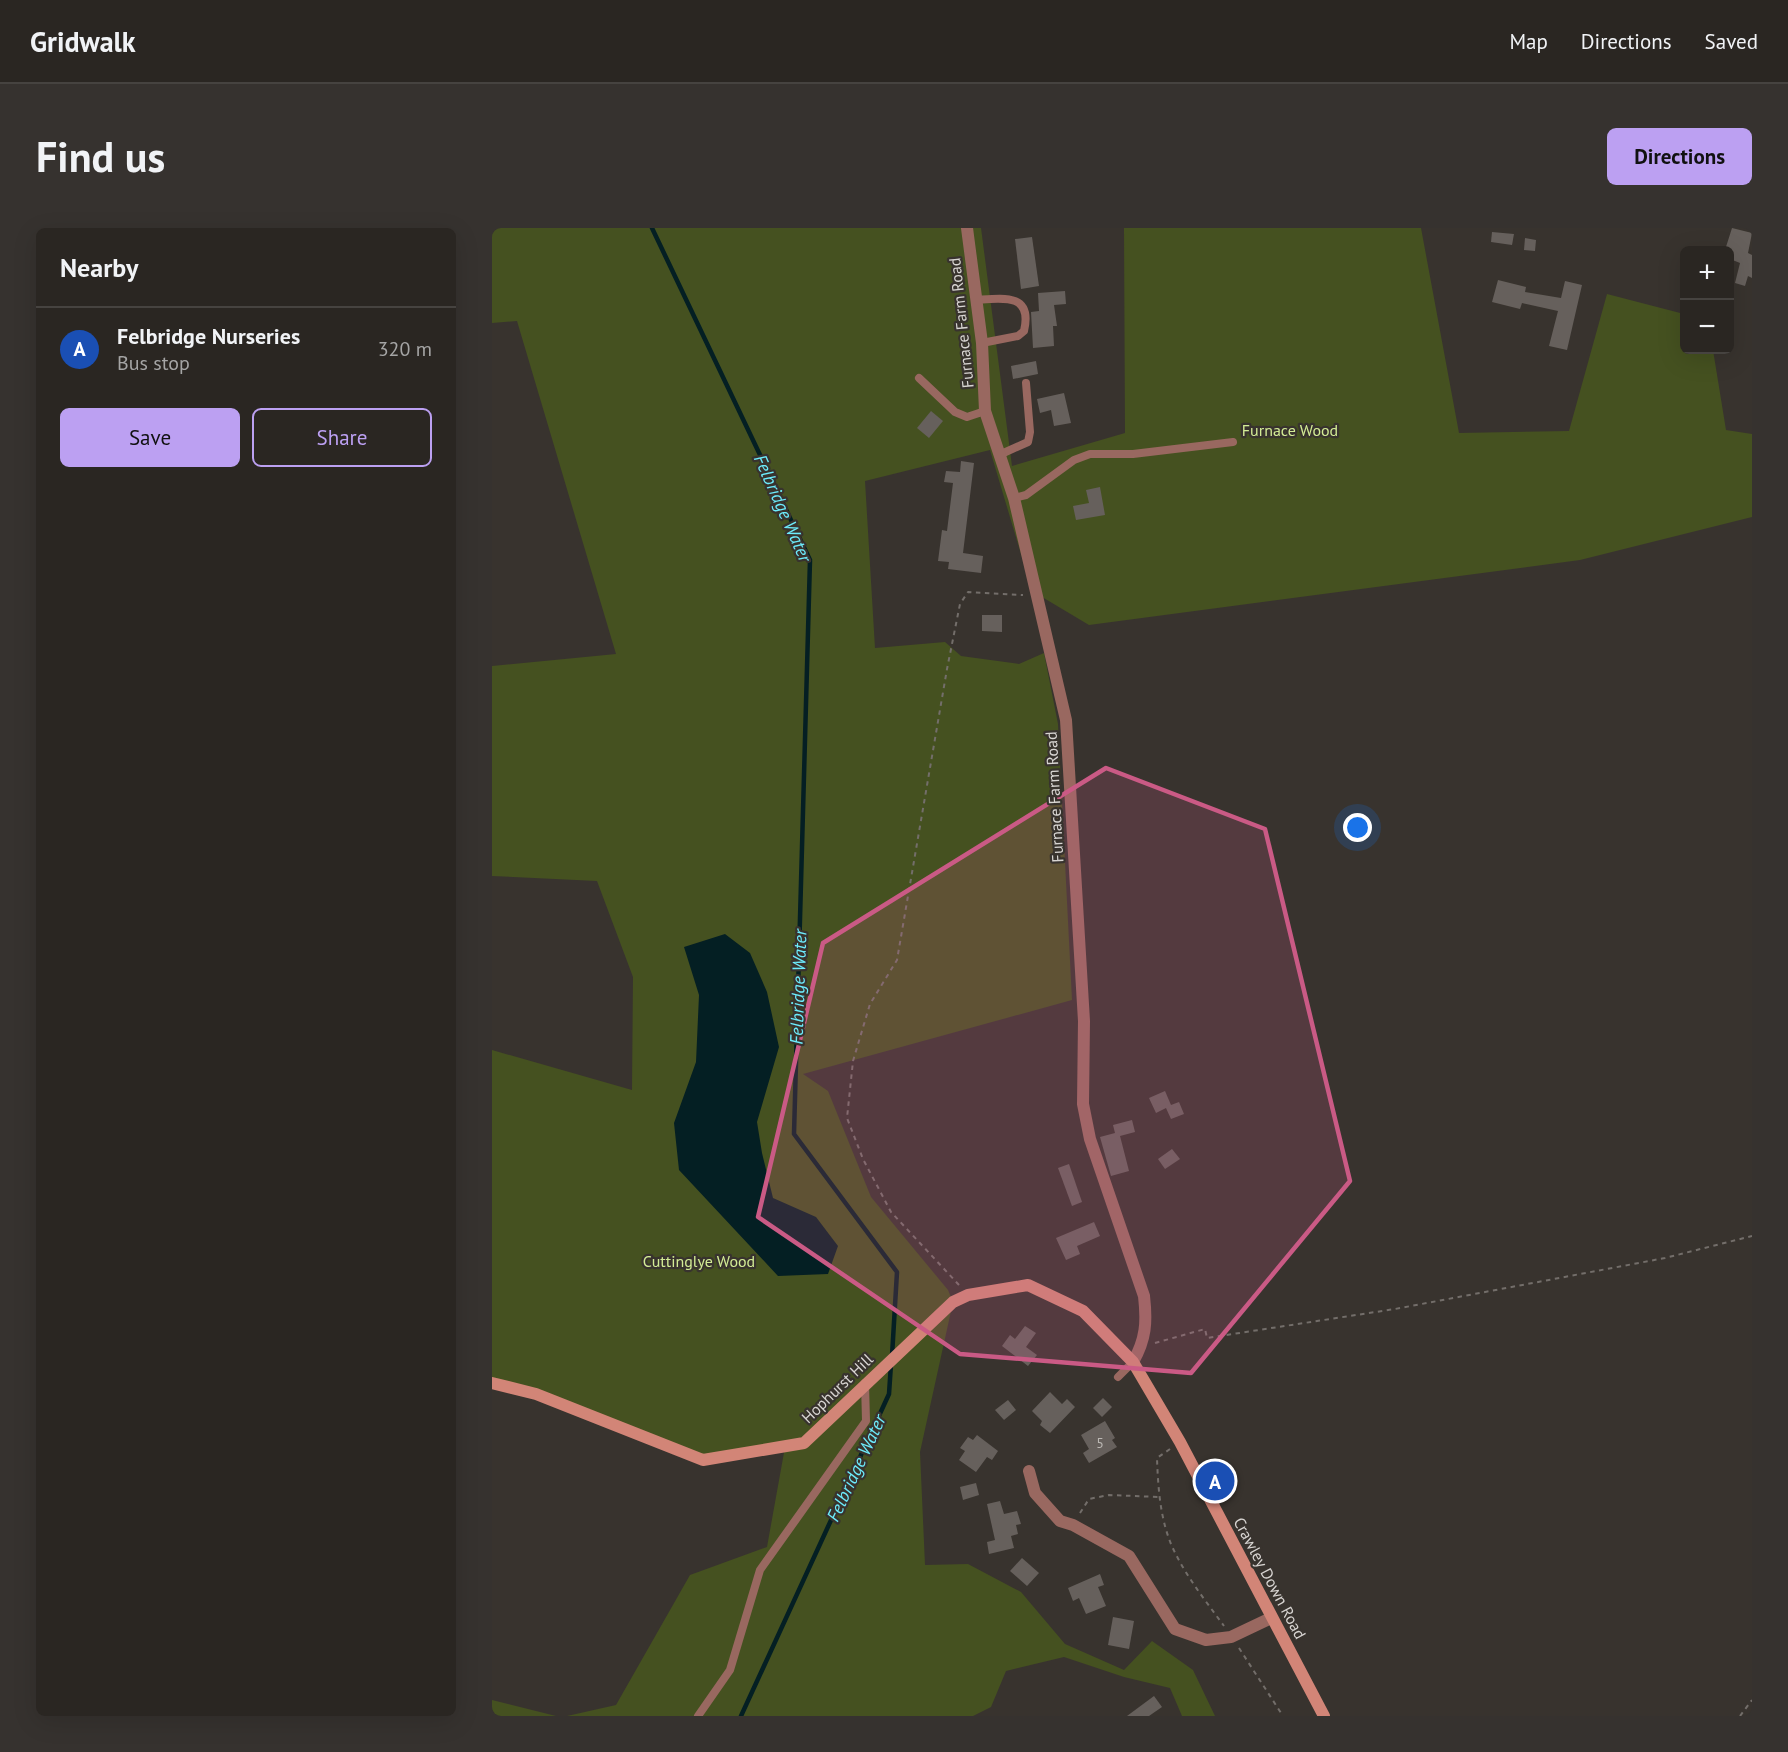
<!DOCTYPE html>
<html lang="en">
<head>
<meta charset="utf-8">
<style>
	body { margin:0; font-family:"PT Sans",sans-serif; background:#36322f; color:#f1f3f6 }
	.controls { position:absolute; right:18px; top:18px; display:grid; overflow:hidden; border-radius:9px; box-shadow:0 6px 24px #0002 }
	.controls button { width:54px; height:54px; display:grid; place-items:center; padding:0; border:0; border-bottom:2px solid #464340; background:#2a2622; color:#f1f3f6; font:30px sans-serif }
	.you { position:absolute; left:866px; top:600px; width:21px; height:21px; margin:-15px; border:4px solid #fff; border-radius:50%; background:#1a73e8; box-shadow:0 0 0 9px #1a73e833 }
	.badge { display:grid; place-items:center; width:39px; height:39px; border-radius:50%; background:#bca0f2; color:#fff; font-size:20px; font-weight:700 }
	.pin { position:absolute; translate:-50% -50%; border:3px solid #fff; box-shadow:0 2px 6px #0006 }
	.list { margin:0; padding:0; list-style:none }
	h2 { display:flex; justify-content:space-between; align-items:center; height:78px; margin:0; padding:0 24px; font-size:26px }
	h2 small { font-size:20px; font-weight:400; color:#a5a5a5 }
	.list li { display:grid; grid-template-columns:39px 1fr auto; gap:18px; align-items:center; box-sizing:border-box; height:84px; padding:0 24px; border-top:2px solid #464340 }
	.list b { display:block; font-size:22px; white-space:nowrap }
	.list p { margin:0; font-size:20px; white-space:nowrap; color:#a5a5a5 }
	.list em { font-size:20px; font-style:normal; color:#a5a5a5 }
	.actions { display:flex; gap:12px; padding:18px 24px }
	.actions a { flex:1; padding:14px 0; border:2px solid #bca0f2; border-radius:9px; text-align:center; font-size:21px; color:#bca0f2 }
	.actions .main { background:#bca0f2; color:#111 }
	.map { position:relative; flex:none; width:1260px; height:1488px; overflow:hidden; border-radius:9px }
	header { display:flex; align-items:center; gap:36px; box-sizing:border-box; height:84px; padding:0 30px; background:#2a2622; border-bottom:2px solid #464340 }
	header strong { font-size:28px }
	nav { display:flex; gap:33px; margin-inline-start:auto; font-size:21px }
	.intro { display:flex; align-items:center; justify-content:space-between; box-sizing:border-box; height:144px; padding:0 36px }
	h1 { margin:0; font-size:42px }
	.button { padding:15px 27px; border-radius:9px; background:#bca0f2; color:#111; font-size:21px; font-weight:700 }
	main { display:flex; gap:36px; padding:0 36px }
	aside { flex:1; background:#2a2622; border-radius:9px; box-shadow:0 6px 24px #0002 }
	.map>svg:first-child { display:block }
	.green { fill:#455120 }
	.water { fill:#041f23 }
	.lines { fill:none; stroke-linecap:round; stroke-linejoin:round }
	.stream { stroke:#041f23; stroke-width:4.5 }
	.building { fill:#66605c }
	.path { stroke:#736e6a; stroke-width:2; stroke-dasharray:4.5 4.5; stroke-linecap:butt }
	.lane { stroke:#996860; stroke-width:8 }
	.street { stroke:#996860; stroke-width:12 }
	.secondary { stroke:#d28577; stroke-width:12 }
	.marked { fill:#ca5a85; fill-opacity:0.2; stroke:#ca5a85; stroke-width:4.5; stroke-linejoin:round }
	.labels { text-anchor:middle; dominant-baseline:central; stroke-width:4.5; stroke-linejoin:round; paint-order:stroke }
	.number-label { font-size:14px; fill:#bcb8b4 }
	.street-label { font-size:16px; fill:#d8d5d2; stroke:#38332e }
	.park-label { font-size:16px; fill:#d3ec95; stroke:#38332e }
	.water-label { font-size:18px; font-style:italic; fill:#6decfc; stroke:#38332e }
</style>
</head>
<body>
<header>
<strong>Gridwalk</strong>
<nav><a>Map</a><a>Directions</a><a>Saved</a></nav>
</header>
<div class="intro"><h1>Find us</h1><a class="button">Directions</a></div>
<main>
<aside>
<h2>Nearby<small></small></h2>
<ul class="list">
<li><span class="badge" style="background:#1a4fb4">A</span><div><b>Felbridge Nurseries</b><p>Bus stop</p></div><em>320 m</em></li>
</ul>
<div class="actions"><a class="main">Save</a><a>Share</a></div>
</aside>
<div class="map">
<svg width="1260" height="1488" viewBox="0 0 1260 1488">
	<rect width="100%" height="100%" fill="#38332e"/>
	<!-- green -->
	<g class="green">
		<polygon points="0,0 489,0 520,238 633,205 632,0 929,0 967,205 1077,203 1115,66 1192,86 1192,122 1221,122 1234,202 1260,206 1260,289 1088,332 597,397 540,363 498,222 373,253 383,420 453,414 469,428 527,436 552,425 566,496 580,772 311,846 336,863 379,969 456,1062 461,1074 428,1224 433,1337 476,1336 529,1364 573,1416 632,1442 660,1413 701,1442 723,1488 690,1488 678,1460 632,1449 572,1429 514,1443 499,1479 481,1488 75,1488 124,1477 198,1347 275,1319 293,1219 211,1232 0,1155 0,822 140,862 141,749 105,653 0,648 0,438 124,426 25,93 0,95"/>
		<polygon points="0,1472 64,1488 0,1488"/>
	</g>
	<!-- water -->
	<polygon class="water" points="233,706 258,725 275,764 287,819 265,894 270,925 281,970 324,989 346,1018 336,1046 286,1048 187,942 182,895 204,834 207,767 192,719"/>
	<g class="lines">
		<!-- stream -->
		<g class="stream">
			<polyline points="160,0 318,332 302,906 405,1044 400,1128"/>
			<polyline points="249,1488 397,1166 399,1136"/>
		</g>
	</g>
	<!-- building -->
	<g class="building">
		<polygon points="1240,0 1260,5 1256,25 1260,27 1260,50 1256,48 1253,58 1243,55 1248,35 1238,31 1238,22 1233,22"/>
		<polygon points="1000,4 1022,6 1020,17 999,14"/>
		<polygon points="540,9 547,58 529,61 523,11"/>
		<polygon points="1033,10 1044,12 1043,23 1032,22"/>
		<polygon points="1006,52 1034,59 1033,64 1069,70 1073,53 1090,57 1075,122 1057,118 1066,83 1030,75 1028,81 1000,74"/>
		<polygon points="573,63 574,76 562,77 565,98 561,98 562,118 541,120 539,84 547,83 546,65"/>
		<polygon points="544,133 546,146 521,151 519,138"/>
		<polygon points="572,165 579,195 562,198 559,182 548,185 545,171"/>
		<polygon points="439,183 451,193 437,210 425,200"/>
		<polygon points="469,233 482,235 471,325 491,328 489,345 456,341 457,334 446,333 450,302 455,303 461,255 452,254 454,243 468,244"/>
		<polygon points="608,259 613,287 584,292 581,278 597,275 594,262"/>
		<polygon points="490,387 510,387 510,404 490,403"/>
		<polygon points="673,863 679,877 687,874 692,886 679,891 674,880 664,885 657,870"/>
		<polygon points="640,892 643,904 628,908 637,943 619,948 608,909 623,905 621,897"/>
		<polygon points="680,921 688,931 673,941 666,931"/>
		<polygon points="577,936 590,974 580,978 566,940"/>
		<polygon points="602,994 608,1008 585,1018 588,1026 574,1032 564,1010"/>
		<polygon points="533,1098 544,1105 534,1119 545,1127 536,1138 510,1118 518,1107 523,1111"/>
		<polygon points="558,1164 570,1176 575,1171 583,1179 558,1205 548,1197 550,1193 540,1183"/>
		<polygon points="611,1170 620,1179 610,1189 601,1180"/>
		<polygon points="516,1172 524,1182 512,1192 503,1182"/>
		<polygon points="613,1193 623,1210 620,1212 625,1219 597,1235 591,1225 597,1221 589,1207"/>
		<polygon points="485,1207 506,1223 500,1232 495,1229 484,1244 467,1232 473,1223 468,1220 476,1209 481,1212"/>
		<polygon points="484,1255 487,1267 471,1272 468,1259"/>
		<polygon points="508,1273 512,1286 525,1283 529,1296 524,1297 526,1306 519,1308 522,1320 497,1326 495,1314 503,1312 495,1276"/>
		<polygon points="530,1330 547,1345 535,1358 518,1343"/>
		<polygon points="608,1346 612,1357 606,1359 614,1378 594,1386 587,1370 581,1373 576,1360"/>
		<polygon points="621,1389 642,1393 637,1421 616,1417"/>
		<polygon points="662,1468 670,1479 657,1488 635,1488"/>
	</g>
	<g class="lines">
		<!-- path -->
		<g class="path">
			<polyline points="467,1057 399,984 371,931 355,890 361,833 378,776 405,732 455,441 468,376 476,364 531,367"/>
			<polyline points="663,1115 713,1101 715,1110 903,1081 1173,1030 1260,1008"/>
			<path d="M 678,1221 L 665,1230 C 666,1259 668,1289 679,1316 C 692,1346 713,1372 732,1398"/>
			<polyline points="588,1285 597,1271 617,1267 667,1269"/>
			<polyline points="747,1420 791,1488"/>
			<polyline points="1248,1488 1260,1472"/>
		</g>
		<!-- lane -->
		<g class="lane">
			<path d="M 485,72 C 511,70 541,65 532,103 L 526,108 L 490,115"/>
			<polyline points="427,150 463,184 475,189 493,183"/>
			<polyline points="507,227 536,214 538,204 534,155"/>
			<polyline points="522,270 534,267 582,232 598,226 641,226 741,214"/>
			<polyline points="626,1149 641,1134"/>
			<polyline points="206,1488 238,1442 268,1342 374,1193 373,1155"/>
		</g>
		<!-- street -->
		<g class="street">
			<path d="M 475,0 L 490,115 L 493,183 L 522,270 L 574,492 L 592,793 L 591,876 L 598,911 L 652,1068 C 655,1094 654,1111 641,1134"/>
			<polyline points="537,1243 543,1265 568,1293 581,1297 637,1328 683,1401 714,1412 739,1409 779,1390"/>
		</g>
		<!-- secondary -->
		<polyline class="secondary" points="0,1155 44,1166 211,1232 312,1215 461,1074 476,1067 536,1057 591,1083 641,1134 688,1214 832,1488"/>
	</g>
	<!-- marked area -->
	<path class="marked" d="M 614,540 L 773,601 L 858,953 L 699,1145 L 468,1126 L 266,989 L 331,715 Z"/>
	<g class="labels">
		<!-- number labels -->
		<g class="number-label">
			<text x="608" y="1215">5</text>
		</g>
		<!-- street labels -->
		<g class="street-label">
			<text transform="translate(469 95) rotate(-96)">Furnace Farm Road</text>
			<text transform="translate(562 569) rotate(-93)">Furnace Farm Road</text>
			<text transform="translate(345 1160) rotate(-44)">Hophurst Hill</text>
			<text transform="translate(778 1350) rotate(62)">Crawley Down Road</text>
		</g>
		<!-- park labels -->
		<g class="park-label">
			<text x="798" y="202">Furnace Wood</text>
			<text x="207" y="1033">Cuttinglye Wood</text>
		</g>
		<!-- water labels -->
		<g class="water-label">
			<text transform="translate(291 280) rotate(66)">Felbridge Water</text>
			<text transform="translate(306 759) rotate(-88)">Felbridge Water</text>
			<text transform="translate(364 1240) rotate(-65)">Felbridge Water</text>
		</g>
	</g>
</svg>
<div class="controls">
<button>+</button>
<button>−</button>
</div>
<div class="you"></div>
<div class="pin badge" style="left:723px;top:1253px;background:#1a4fb4">A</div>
</div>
</main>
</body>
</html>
